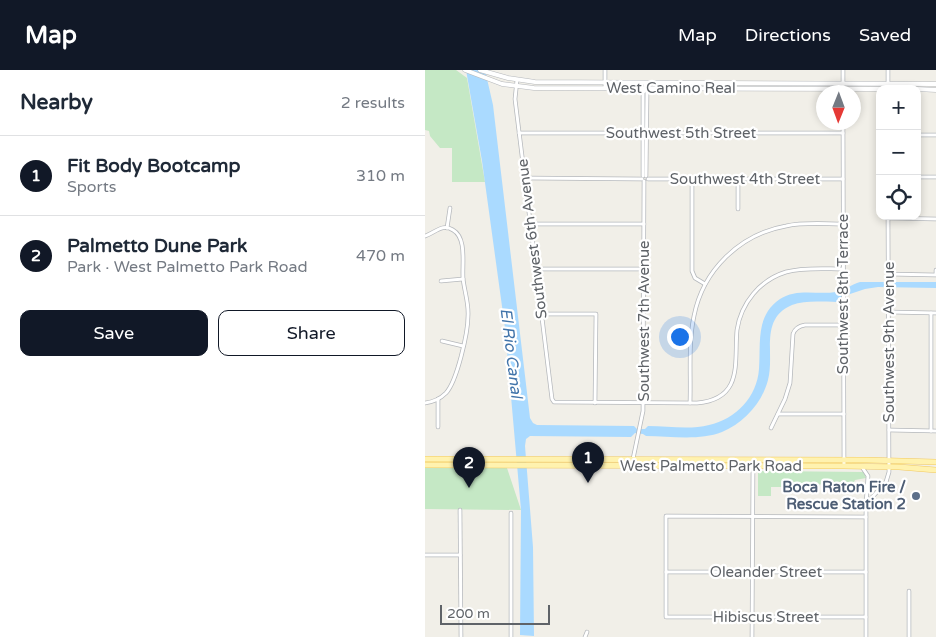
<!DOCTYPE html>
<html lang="en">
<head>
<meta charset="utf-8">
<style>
	body { margin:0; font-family:"Varela Round",sans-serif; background:#f2f2f3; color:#1f2937 }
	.controls { position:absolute; right:15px; top:15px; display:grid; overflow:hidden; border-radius:10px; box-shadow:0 2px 8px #0003 }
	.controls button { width:45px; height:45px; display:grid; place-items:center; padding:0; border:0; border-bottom:1px solid #e0e1e3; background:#fff; color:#1f2937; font:25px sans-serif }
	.compass { position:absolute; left:391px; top:15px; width:45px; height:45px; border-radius:50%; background:#fff; box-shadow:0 2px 8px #0003; rotate:181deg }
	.scale { position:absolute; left:15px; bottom:12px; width:110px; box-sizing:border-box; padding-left:5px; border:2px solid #5f6368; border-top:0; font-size:14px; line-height:18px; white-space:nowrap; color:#5f6368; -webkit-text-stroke:4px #fff; paint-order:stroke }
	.you { position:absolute; left:254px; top:266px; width:18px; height:18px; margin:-12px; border:4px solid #fff; border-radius:50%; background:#1a73e8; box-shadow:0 0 0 8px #1a73e833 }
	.badge { display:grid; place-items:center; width:32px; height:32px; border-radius:50%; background:#111827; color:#fff; font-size:16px; font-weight:700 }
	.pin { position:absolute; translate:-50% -41px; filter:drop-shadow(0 1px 2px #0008) }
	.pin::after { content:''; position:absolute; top:26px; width:18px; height:15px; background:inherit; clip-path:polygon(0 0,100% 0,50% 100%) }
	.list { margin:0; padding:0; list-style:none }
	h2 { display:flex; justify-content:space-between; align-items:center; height:65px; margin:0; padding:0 20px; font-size:21px }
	h2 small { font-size:16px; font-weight:400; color:#747a83 }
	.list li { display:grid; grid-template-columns:32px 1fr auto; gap:15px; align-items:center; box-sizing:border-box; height:80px; padding:0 20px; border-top:1px solid #e0e1e3 }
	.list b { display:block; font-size:19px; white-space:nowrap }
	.list p { margin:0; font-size:16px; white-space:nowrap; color:#747a83 }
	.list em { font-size:16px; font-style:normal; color:#747a83 }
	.actions { display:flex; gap:10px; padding:15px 20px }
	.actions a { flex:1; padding:11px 0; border:1px solid #111827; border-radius:10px; text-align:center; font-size:18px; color:#111827 }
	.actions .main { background:#111827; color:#fff }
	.icon { flex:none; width:28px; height:28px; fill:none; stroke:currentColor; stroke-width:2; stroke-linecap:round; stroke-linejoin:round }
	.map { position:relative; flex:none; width:511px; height:567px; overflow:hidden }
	header { display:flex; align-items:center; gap:30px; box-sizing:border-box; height:70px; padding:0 25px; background:#111827; color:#fff }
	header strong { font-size:24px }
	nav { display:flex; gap:28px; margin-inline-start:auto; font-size:18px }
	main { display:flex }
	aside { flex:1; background:#fff }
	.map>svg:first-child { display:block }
	.green { fill:#c5e8c5 }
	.water { fill:#aadaff }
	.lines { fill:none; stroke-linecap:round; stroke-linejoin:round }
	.minor-casing { stroke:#b5b8bc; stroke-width:4.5 }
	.tertiary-casing { stroke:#b5b8bc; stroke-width:5 }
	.primary-casing { stroke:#f2c960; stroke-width:6 }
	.minor { stroke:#fff; stroke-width:3 }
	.tertiary { stroke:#fff; stroke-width:4 }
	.primary { stroke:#fff2af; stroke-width:5 }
	.service-dot { fill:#5c6f8a; stroke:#fff; stroke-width:2 }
	.labels { text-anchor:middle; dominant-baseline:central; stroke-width:4.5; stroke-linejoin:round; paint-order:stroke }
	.street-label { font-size:15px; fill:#5f6368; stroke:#fff }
	.service-label { font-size:15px; font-weight:bold; fill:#4e5e75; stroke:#fff; text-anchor:end }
	.water-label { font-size:16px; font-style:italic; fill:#4174aa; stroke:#fff }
</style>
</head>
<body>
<header>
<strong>Map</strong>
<nav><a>Map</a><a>Directions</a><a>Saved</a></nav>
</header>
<main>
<aside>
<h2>Nearby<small>2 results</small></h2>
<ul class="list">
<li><span class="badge">1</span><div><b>Fit Body Bootcamp</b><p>Sports</p></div><em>310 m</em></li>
<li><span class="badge">2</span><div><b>Palmetto Dune Park</b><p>Park · West Palmetto Park Road</p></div><em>470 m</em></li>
</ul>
<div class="actions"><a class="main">Save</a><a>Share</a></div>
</aside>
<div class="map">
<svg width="511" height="567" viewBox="0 0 511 567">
	<rect width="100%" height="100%" fill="#f1efe8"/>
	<!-- green -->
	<g class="green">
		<polygon points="0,0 31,0 42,8 60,112 27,112 27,78 15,78 5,66 4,61 0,60"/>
		<polygon points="0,397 82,398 96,440 0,439"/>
		<polygon points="333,401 439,402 441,408 430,410 429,412 387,415 381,413 363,415 363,417 346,417 346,426 333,426"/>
	</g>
	<!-- water -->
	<path class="water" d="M 41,0 L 60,0 L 68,35 L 105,348 L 108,353 L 112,355 L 209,356 L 212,359 L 220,359 L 223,356 C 243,356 265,360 284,355 C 311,349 332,327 334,299 C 336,274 330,246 355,229 C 372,218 392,225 411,222 C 419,221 427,214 435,212 L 511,212 L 511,218 L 453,217 L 440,219 L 413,228 L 412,232 C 398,232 380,230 367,235 C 334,249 350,284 343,310 C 337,333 319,353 297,362 C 274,371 245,366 221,366 L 218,364 L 210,363 L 206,367 L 105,366 L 101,369 L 100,376 L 108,477 L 109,566 L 95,565 L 96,440 L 80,258 L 57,91 Z"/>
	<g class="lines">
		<!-- minor casing -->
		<g class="minor-casing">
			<g id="minor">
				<polyline points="180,0 180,18"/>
				<polyline points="418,0 418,22"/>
				<polyline points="463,0 463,19"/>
				<path d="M 92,10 L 90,29 L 127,329 L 129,332 L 272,333 C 319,329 309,292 312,260 C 316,233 335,210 361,202 C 379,197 400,199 418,199"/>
				<polyline points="220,13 222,23 221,106"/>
				<polyline points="418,52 419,396"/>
				<polyline points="94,63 418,63"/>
				<polyline points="492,65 511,65"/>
				<polyline points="218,106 218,23 220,20"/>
				<polyline points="492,107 511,107"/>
				<polyline points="100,108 217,109"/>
				<polyline points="267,108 267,201 270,208 280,214"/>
				<polyline points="313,108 313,139"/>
				<polyline points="223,109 418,109"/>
				<polyline points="463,148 511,149"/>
				<polyline points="105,154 219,154"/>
				<polyline points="22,158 25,138"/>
				<path d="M 0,166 C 10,163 17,153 28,160 C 42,168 37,194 38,208 C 39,220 44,233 43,246 C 43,263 32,311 21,323 C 15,329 8,332 0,333"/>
				<polyline points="111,199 219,199"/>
				<polyline points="463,204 511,205 511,200"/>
				<polyline points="16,211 38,209"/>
				<polyline points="464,242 511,243"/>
				<polyline points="506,243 506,361"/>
				<polyline points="116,244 171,244 170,333"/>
				<polyline points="17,271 38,276"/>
				<polyline points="13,329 13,357"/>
				<path d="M 265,333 C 266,305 263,274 269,246 C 278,200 315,164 361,156 C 379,152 399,154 418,154"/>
				<polyline points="353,344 419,344"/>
				<path d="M 346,358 L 360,329 L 365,313 L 368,264 C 370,258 374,256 380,255 L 418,255"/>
				<polyline points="464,360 511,361"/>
				<polyline points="208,389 218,341 219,111"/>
				<polyline points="437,397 443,406 441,434"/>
				<polyline points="35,440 36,567"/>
				<polyline points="86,443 86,567"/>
				<polyline points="0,485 35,485"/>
				<polyline points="241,502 441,502"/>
				<polyline points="441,547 241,547 241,446 441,447"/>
				<polyline points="160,567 162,562"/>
				<polyline points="327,567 328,395"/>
				<polyline points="441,567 441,434 461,412 464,402 463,146"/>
				<polyline points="484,567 484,521"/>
			</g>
		</g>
		<!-- tertiary casing -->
		<g class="tertiary-casing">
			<g id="tertiary">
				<polyline points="40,0 77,14 109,18 455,19"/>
				<polyline points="55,0 83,8 110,12 511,14"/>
				<polyline points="492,19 511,20"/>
			</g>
		</g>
		<!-- primary casing -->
		<g class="primary-casing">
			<g id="primary">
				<polyline points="0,389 442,390 511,392"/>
				<polyline points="0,395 419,396 474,397 511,400"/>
			</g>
		</g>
		<!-- minor -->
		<use href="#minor" class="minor"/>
		<!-- tertiary -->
		<use href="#tertiary" class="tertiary"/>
		<!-- primary -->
		<use href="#primary" class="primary"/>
	</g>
	<!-- markers -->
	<circle class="service-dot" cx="491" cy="426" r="5"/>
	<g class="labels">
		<!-- street labels -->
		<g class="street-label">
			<text x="246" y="18">West Camino Real</text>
			<text x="256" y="63">Southwest 5th Street</text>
			<text x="320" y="109">Southwest 4th Street</text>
			<text transform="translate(107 169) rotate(-97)">Southwest 6th Avenue</text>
			<text transform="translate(418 224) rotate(-90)">Southwest 8th Terrace</text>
			<text transform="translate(219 251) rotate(-90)">Southwest 7th Avenue</text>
			<text transform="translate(464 272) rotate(-90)">Southwest 9th Avenue</text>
			<text x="286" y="396">West Palmetto Park Road</text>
			<text x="341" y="502">Oleander Street</text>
			<text x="341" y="547">Hibiscus Street</text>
		</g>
		<!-- service labels -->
		<g class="service-label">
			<text x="481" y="417">Boca Raton Fire /<tspan x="481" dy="17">Rescue Station 2</tspan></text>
		</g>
		<!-- water labels -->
		<g class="water-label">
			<text transform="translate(86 283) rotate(83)">El Rio Canal</text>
		</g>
	</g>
</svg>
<div class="controls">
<button>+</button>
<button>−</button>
<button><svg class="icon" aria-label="locate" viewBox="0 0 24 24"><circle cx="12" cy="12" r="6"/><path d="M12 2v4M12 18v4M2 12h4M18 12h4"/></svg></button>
</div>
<svg class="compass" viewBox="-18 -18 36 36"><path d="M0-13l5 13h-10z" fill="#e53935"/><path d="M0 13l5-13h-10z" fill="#747a83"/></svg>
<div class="scale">200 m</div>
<div class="you"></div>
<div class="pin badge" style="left:163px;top:413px">1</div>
<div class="pin badge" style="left:44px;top:418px">2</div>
</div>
</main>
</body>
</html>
